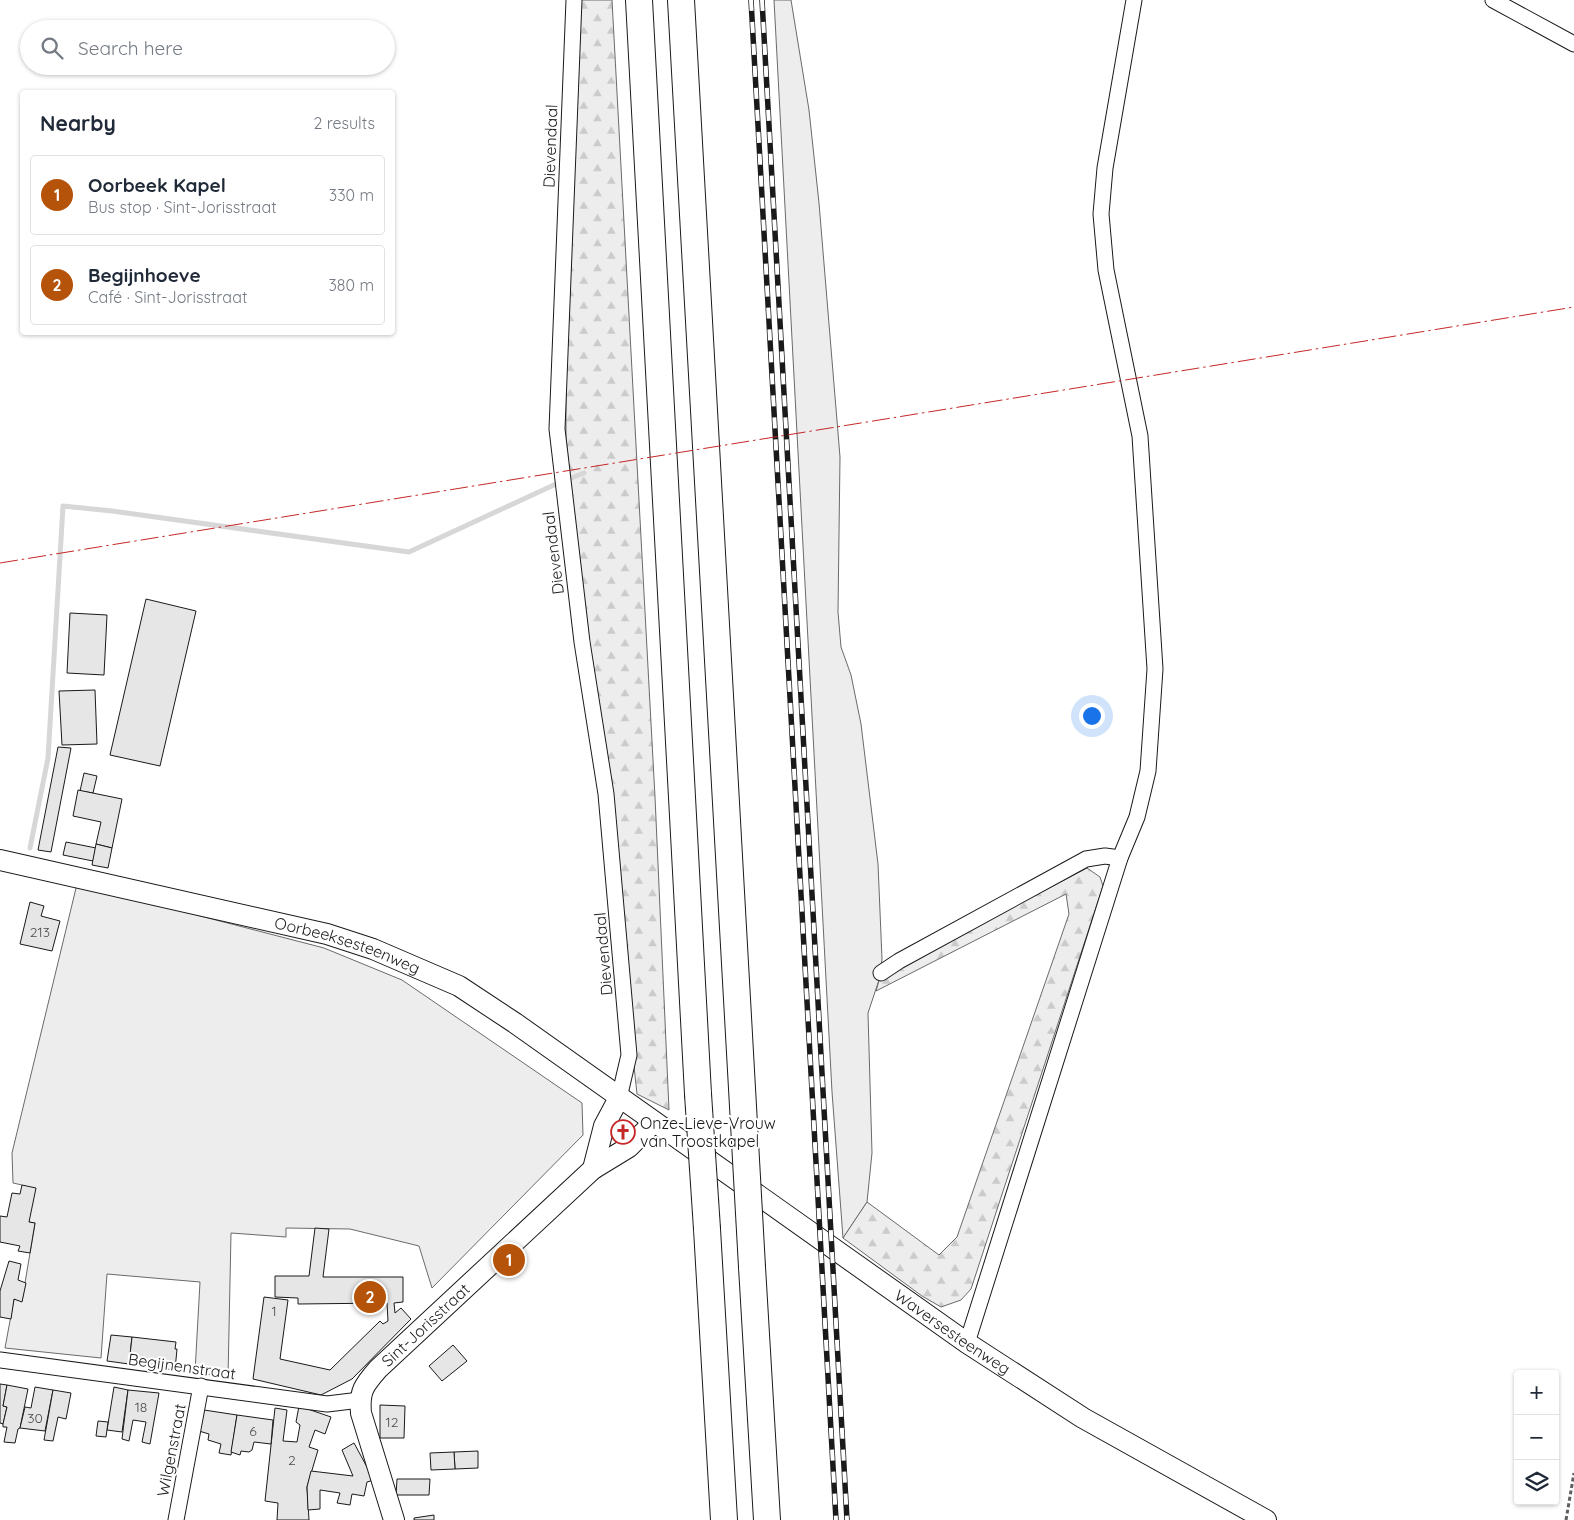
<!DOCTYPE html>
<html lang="en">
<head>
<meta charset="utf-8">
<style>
	body { margin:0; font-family:Quicksand,sans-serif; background:#f2f2f3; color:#1f2937 }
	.controls { position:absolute; right:15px; bottom:15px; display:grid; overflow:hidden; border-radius:5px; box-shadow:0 1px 4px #0004 }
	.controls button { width:45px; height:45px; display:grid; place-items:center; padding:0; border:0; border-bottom:1px solid #e0e1e3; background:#fff; color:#1f2937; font:25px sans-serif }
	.you { position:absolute; left:1091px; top:715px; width:18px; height:18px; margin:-12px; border:4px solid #fff; border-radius:50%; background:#1a73e8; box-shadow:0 0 0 8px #1a73e833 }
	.badge { display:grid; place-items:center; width:32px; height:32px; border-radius:50%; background:#b45309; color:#fff; font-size:16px; font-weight:700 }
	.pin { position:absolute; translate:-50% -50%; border:2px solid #fff; box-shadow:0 1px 5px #0006 }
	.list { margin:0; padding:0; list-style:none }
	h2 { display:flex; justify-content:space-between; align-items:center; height:65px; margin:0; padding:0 20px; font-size:21px }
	h2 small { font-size:16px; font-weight:400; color:#747a83 }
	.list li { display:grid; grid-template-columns:32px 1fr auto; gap:15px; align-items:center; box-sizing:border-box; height:80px; margin:0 10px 10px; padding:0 10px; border:1px solid #e0e1e3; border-radius:5px }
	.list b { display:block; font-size:19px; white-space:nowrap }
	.list p { margin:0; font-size:16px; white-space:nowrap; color:#747a83 }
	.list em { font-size:16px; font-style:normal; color:#747a83 }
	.icon { flex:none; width:28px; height:28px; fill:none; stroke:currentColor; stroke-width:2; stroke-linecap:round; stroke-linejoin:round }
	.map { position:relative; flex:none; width:1574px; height:1520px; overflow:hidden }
	.search { position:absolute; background:#fff; box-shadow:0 1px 4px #0004; left:20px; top:20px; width:375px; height:55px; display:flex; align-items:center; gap:12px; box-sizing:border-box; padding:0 18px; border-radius:28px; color:#747a83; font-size:19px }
	.panel { position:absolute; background:#fff; box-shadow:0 1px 4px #0004; left:20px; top:90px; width:375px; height:245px; border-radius:5px }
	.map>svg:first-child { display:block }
	.grass { fill:#ededed; stroke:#6a6a6a }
	.forest { fill:url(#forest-firs); stroke:#6a6a6a }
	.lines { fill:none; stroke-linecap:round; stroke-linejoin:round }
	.stream { stroke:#d7d7d7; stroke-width:5 }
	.building { fill:#e6e6e6; stroke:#1a1a1a }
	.street-casing { stroke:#1a1a1a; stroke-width:17 }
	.secondary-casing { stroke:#1a1a1a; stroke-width:22 }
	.highway-casing { stroke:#1a1a1a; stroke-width:28 }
	.path { stroke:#5f5f5f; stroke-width:3; stroke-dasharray:4 2.5; stroke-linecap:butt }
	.street { stroke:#fff; stroke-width:15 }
	.secondary { stroke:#fff; stroke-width:20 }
	.highway { stroke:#fff; stroke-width:26 }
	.rail-casing { stroke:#1a1a1a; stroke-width:5.5 }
	.rail { stroke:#fff; stroke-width:4; stroke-dasharray:11; stroke-linecap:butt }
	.highway-bridge-casing { stroke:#1a1a1a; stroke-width:28; stroke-linecap:butt }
	.highway-bridge { stroke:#fff; stroke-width:26 }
	.power { stroke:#c62828; stroke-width:1; stroke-dasharray:18 4 2.5 4; stroke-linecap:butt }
	.labels { text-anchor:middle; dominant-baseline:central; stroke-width:4; stroke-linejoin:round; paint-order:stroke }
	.number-label { font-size:14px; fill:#4d4d4d }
	.street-label { font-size:16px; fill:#1a1a1a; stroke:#fff }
	.poi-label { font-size:16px; fill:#1a1a1a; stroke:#fff; text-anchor:start }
</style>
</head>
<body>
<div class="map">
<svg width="1574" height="1520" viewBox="0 0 1574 1520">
	<defs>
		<pattern id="forest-firs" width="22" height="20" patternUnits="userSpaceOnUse" patternTransform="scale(1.25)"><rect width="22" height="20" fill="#ededed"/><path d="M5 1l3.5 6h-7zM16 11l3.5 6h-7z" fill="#cbcbcb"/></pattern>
	</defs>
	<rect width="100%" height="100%" fill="#fff"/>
	<!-- grass -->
	<g class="grass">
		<polygon points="774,0 791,0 809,110 819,203 840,457 838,612 841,647 851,675 861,724 878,864 882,959 880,977 868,1013 872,1153 867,1202 843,1238 832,1092"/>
		<polygon points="77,884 324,948 402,980 582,1103 583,1135 432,1288 419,1246 350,1229 286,1228 286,1237 231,1233 228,1378 195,1372 200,1282 107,1274 101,1358 5,1348 14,1299 22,1301 35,1223 29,1222 22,1185 13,1183 12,1153"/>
	</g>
	<!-- forest -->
	<g class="forest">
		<polygon points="578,0 612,0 655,797 669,1110 637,1094 566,439 566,315"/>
		<polygon points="1087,868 1100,877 1103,886 971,1289 961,1300 941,1307 922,1296 843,1238 867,1202 939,1255 957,1237 1069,914 1066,894 876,991 880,977"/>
	</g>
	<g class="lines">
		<!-- stream -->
		<g class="stream">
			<polyline points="569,479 584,473"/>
			<polyline points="30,848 48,758 63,506 112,511 409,552 556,484"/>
		</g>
	</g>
	<!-- building -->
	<g class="building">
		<polygon points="146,599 196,611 160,766 110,755"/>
		<polygon points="70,613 107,615 104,675 67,673"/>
		<polygon points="95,690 97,744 62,745 59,691"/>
		<polygon points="58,747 71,748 51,852 38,850"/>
		<polygon points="84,773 97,776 93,793 80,791"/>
		<polygon points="78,790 122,799 112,848 96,844 101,822 73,816"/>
		<polygon points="66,842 96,848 93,861 63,855"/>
		<polygon points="96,844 112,848 108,868 92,865"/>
		<polygon points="30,902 44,906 41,916 60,921 52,951 20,944"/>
		<polygon points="623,1123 631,1131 622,1141 614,1134"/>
		<polygon points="22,1185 36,1188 29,1222 35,1223 30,1253 18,1251 20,1246 0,1242 0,1216 7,1217 12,1193 20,1194"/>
		<polygon points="315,1228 329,1229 323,1277 403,1277 403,1302 394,1303 395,1313 401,1308 411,1319 352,1379 321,1395 253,1379 264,1297 288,1300 280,1359 330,1370 380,1321 383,1324 388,1321 387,1303 298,1304 298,1298 275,1297 275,1276 309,1276"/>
		<polygon points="9,1261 21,1264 18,1280 26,1283 22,1302 14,1299 11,1319 0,1317 0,1291"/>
		<polygon points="111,1335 132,1337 129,1364 107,1361"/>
		<polygon points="132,1337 176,1342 175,1349 177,1349 175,1370 129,1364"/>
		<polygon points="453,1345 467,1361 442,1381 429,1366"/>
		<polygon points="0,1384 7,1385 3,1406 7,1407 3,1424 0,1423"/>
		<polygon points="7,1385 28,1389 20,1428 18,1429 15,1443 4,1442 7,1427 3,1427 3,1424 7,1407 3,1406"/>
		<polygon points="35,1387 53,1390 45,1431 20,1428 25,1407 31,1408"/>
		<polygon points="114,1387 128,1390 122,1432 107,1430"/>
		<polygon points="53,1390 71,1393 66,1419 58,1417 53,1441 44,1440"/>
		<polygon points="128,1390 159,1393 150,1444 142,1442 146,1422 133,1420 129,1441 122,1439"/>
		<polygon points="380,1405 405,1406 404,1438 380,1438"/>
		<polygon points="299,1406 331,1417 325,1434 315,1430 309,1447 318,1450 307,1487 309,1520 277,1520 278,1503 265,1501 275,1408 287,1410 283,1441 297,1442 300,1425 296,1422"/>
		<polygon points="204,1410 237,1415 231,1455 219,1453 221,1444 208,1440 209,1434 199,1431"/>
		<polygon points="237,1415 273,1420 271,1444 254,1442 252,1450 249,1452 241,1451 240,1455 231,1452"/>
		<polygon points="98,1421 108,1422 106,1437 96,1436"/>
		<polygon points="354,1443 374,1480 367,1482 364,1496 352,1494 350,1505 337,1503 340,1493 320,1490 320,1509 308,1510 307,1487 311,1471 353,1476 342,1450"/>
		<polygon points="478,1451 478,1468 455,1469 454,1452"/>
		<polygon points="454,1452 455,1469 431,1470 430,1453"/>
		<polygon points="397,1479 430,1479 429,1495 396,1495"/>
		<polygon points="434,1515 434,1520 414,1520 414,1518"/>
	</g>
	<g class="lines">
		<!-- street casing -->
		<g class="street-casing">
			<g id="street">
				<polyline points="574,0 557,429 582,642 606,794 629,1055 619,1098"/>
				<polyline points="1493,0 1574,44"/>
				<polyline points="881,973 899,961 1086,859 1105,856 1120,858"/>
				<polyline points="967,1343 1120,858 1137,817 1148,771 1155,669 1140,436 1106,270 1101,214 1105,168 1134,0"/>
				<polyline points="0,1360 327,1404 360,1400"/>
				<polyline points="176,1520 201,1386"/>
			</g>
		</g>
		<!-- secondary casing -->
		<g class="secondary-casing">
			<g id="secondary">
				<path id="s1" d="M 0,860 L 327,934 L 373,949 L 459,986 L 515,1023 L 967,1343 L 1083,1418 L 1266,1520"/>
				<polyline points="593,1169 604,1126 619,1098"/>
				<path id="s2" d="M 394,1520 L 361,1413 C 359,1391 364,1385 378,1369 L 593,1169 L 629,1147 L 654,1122"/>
			</g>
		</g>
		<!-- highway casing -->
		<g class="highway-casing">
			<g id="highway">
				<polyline points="639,0 698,1094"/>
				<polyline points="681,0 744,1124"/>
				<polyline points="707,1229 724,1520"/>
				<polyline points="752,1267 767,1520"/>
			</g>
		</g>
		<!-- path -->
		<polyline class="path" points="1566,1520 1574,1473"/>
		<!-- street -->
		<use href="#street" class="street"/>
		<!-- secondary -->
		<use href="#secondary" class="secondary"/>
		<!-- highway -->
		<use href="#highway" class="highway"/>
		<!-- rail casing -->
		<g class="rail-casing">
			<g id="rail">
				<polyline points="751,0 836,1520"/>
				<polyline points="762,0 847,1520"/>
			</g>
		</g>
		<!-- rail -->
		<use href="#rail" class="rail"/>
		<!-- highway-bridge casing -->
		<g class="highway-bridge-casing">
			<g id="highway-bridge">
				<polyline points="698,1094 707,1229"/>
				<polyline points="744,1124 752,1267"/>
			</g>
		</g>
		<!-- highway-bridge -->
		<use href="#highway-bridge" class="highway-bridge"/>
		<!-- power -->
		<polyline class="power" points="0,563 1574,307"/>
	</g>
	<!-- icons -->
	<defs>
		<g id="church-ring" transform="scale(1.25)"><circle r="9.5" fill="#fff" stroke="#c62828" stroke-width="1.5"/><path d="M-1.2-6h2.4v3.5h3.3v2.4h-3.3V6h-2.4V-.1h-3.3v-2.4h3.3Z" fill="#c62828"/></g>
	</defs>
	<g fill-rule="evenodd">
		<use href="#church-ring" x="623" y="1132"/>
	</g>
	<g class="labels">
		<!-- number labels -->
		<g class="number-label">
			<text x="40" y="932">213</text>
			<text x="274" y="1311">1</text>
			<text x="141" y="1407">18</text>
			<text x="35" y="1418">30</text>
			<text x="392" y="1422">12</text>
			<text x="253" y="1431">6</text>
			<text x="292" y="1460">2</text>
		</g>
		<!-- street labels -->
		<g class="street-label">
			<text transform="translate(550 146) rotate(-88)">Dievendaal</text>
			<text transform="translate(553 553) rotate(-97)">Dievendaal</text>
			<text stroke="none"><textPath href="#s1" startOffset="358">Oorbeeksesteenweg</textPath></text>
			<text transform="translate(603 954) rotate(-95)">Dievendaal</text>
			<text stroke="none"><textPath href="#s2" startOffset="226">Sint-Jorisstraat</textPath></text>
			<text stroke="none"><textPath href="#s1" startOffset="1080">Waversesteenweg</textPath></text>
			<text transform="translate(182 1366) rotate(8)">Begijnenstraat</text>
			<text transform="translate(171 1450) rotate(-79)">Wilgenstraat</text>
		</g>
		<!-- poi labels -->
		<g class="poi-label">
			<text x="640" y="1123">Onze-Lieve-Vrouw<tspan x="640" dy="18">van Troostkapel</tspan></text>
		</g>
	</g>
</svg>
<div class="controls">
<button>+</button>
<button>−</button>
<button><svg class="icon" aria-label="layers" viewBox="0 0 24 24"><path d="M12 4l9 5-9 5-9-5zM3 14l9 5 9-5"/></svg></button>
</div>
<div class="you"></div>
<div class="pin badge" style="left:509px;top:1260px">1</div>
<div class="pin badge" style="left:370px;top:1297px">2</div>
<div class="search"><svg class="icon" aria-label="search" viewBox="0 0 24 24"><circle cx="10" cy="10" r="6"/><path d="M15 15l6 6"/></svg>Search here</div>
<section class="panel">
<h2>Nearby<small>2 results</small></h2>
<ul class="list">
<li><span class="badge">1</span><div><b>Oorbeek Kapel</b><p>Bus stop · Sint-Jorisstraat</p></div><em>330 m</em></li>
<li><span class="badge">2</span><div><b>Begijnhoeve</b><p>Café · Sint-Jorisstraat</p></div><em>380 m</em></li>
</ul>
</section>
</div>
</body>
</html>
